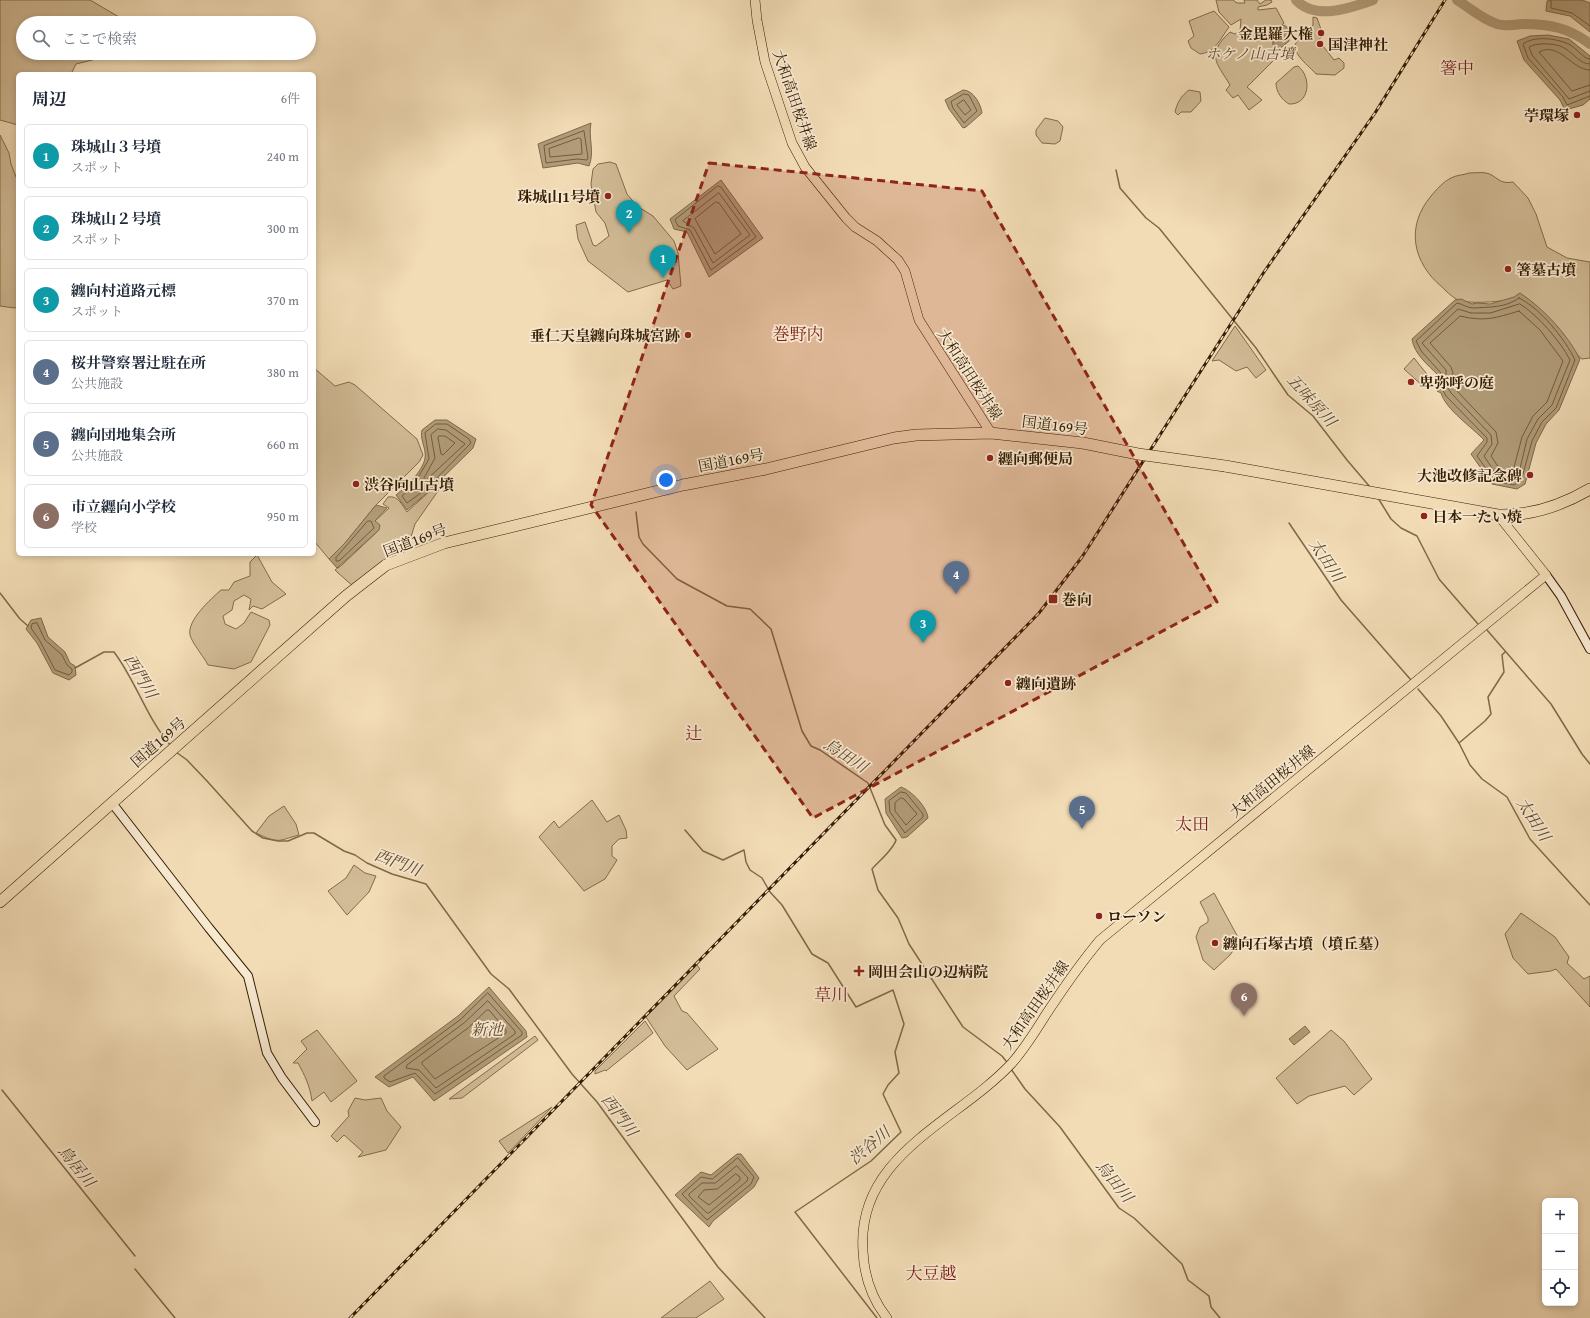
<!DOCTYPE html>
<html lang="ja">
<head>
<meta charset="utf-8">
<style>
	body { margin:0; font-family:"Gentium Book Plus","Noto Serif JP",serif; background:#f6f6f7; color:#1f2937 }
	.controls { position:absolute; right:12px; bottom:12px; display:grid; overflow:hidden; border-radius:6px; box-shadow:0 2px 6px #0003 }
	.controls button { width:36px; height:36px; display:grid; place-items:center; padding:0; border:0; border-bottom:1px solid #e0e1e3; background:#fff; color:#1f2937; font:20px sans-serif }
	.you { position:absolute; left:666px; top:480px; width:14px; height:14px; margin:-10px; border:3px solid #fff; border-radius:50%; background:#1a73e8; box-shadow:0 0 0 6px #1a73e833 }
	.badge { display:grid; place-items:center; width:26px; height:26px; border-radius:50%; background:#2563eb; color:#fff; font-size:13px; font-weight:700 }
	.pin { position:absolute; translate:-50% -33px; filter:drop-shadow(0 1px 2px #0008) }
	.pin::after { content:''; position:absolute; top:21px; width:14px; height:12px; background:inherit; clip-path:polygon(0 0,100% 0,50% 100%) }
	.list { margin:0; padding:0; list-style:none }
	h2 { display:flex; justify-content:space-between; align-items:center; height:52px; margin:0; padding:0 16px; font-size:17px }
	h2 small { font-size:13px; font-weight:400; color:#747a83 }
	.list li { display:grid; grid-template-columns:26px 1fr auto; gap:12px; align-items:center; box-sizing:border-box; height:64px; margin:0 8px 8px; padding:0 8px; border:1px solid #e0e1e3; border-radius:6px }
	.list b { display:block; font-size:15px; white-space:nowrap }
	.list p { margin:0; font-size:13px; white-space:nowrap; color:#747a83 }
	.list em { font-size:13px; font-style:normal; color:#747a83 }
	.icon { flex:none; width:22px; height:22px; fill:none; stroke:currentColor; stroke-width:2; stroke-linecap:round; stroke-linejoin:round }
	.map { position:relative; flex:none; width:1590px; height:1318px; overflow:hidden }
	.search { position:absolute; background:#fff; box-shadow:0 2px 6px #0003; left:16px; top:16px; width:300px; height:44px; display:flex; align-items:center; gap:10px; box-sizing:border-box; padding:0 14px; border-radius:22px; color:#747a83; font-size:15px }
	.panel { position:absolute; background:#fff; box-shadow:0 2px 6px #0003; left:16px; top:72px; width:300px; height:484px; border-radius:6px }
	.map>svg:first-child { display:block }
	.green { fill:#d2bc97; stroke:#836c4c }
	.water { fill:#b19b78; stroke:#7f6948 }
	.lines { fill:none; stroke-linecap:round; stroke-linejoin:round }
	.shore { stroke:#725c3c; stroke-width:1 }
	.stream { stroke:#7f6948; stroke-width:1.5 }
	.river { stroke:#b19b78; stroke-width:10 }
	.secondary-casing { stroke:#341d00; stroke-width:10 }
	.primary-casing { stroke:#341d00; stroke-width:10 }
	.highway-casing { stroke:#341d00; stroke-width:12 }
	.secondary { stroke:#f7e8d0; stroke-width:8 }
	.primary { stroke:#f2dcb6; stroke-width:9 }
	.highway { stroke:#f2dcb6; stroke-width:11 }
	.rail-casing { stroke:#341d00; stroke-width:3 }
	.rail { stroke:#f7e8d0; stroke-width:1.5; stroke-dasharray:4.5; stroke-linecap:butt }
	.highway-bridge-casing { stroke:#341d00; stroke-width:12; stroke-linecap:butt }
	.highway-bridge { stroke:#f2dcb6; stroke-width:11 }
	.marked { fill:#8f2418; fill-opacity:0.2; stroke:#8f2418; stroke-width:3; stroke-dasharray:8 5; stroke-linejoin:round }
	.poi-dot { fill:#8f2418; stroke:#f7e8d0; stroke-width:1.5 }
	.labels { text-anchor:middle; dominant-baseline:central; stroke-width:3.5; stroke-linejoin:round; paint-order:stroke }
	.poi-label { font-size:15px; font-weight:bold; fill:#341d00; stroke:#f7e8d0; text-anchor:start }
	.park-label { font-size:15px; font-style:italic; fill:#634d2d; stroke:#f7e8d0 }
	.street-label { font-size:15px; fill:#341d00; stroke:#f7e8d0 }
	.water-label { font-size:16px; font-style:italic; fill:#60492a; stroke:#f7e8d0 }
	.quarter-label { font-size:17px; fill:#7a1f14; stroke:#f7e8d0 }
</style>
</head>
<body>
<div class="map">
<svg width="1590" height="1318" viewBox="0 0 1590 1318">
	<rect width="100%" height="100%" fill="#f2dcb6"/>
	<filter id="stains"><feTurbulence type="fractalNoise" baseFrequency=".005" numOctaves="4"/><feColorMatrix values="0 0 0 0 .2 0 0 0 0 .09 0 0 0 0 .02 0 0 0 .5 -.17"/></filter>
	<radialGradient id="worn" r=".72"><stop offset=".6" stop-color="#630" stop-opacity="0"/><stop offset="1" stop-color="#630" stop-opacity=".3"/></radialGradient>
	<!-- green -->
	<g class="green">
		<polygon points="0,0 90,0 119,17 122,23 23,23 23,53 102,53 96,59 76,64 71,74 18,74 18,125 0,120"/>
		<path d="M 1216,0 L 1233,0 L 1237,3 L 1245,3 L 1244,0 L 1257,0 L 1260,4 L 1266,0 L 1271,0 L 1272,2 L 1267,5 L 1258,7 L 1258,10 L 1276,8 L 1284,23 L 1271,35 L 1276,58 L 1247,87 L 1262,100 L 1249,110 L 1238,95 L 1233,98 L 1226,90 L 1230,85 C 1217,63 1205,55 1230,32 L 1235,34 L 1240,31 L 1241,19 L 1231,25 L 1219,12 Z"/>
		<path d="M 1214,11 L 1229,27 C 1220,39 1216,52 1200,54 L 1191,48 L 1188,41 L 1194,36 L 1189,21 Z"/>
		<path d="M 1313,17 L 1317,18 L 1323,35 L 1316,43 L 1320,49 L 1323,46 L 1334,60 L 1339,58 L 1344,63 L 1344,68 L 1335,75 L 1316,74 C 1310,67 1290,52 1296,43 C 1299,38 1309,30 1313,25 Z"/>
		<path d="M 1298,66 C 1312,77 1310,105 1289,104 C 1282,100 1276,92 1276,83 L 1294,67 Z"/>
		<path d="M 1189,90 L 1200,92 L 1201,101 L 1191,112 L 1181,112 L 1178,115 L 1175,112 C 1177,103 1181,96 1189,90 Z"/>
		<polygon points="1045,118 1058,121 1063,127 1060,141 1055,144 1042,143 1036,135 1036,130"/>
		<polygon points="0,135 9,153 11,164 18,182 18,306 15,308 0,306"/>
		<polygon points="610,162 616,164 627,194 637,206 653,216 674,241 678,253 681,286 673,289 667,280 628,292 588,261 578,239 576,225 585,222 593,245 596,246 609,236 605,223 596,212 591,184 593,169 598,164"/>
		<path d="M 1469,173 C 1474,173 1481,172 1486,173 C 1497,175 1498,185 1513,182 L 1528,198 L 1536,214 L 1547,247 L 1567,258 L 1590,262 L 1590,358 L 1582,359 L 1569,348 L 1526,298 C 1510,300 1470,306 1456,299 C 1451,296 1446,291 1442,287 C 1413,263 1405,227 1431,196 C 1437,189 1443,182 1451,178 C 1456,175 1464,175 1469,173 Z"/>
		<polygon points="1235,326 1266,370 1256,378 1247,367 1236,371 1219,360 1212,361"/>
		<polygon points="1414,358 1430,378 1431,380 1425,388 1404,369"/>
		<polygon points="314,368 335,386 349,382 355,385 417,439 423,455 419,462 376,505 345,543 329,559 314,541"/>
		<path d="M 443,479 L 445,481 L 415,524 L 411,537 L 400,546 L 405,553 L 354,587 L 337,572 L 335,570 L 342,565 L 379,530 L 375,521 L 389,508 L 383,504 L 388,497 C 398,495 402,505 407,512 Z"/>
		<path d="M 257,555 L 272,582 L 286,594 L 262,609 L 253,606 L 249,610 L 251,599 L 244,595 L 234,601 L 232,610 L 223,616 L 225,624 L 236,629 L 244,623 L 251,612 L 269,620 L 270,625 L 251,662 L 234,669 L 208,665 C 204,657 192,643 190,635 C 187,620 211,599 221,590 L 229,590 L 234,582 L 250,576 L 250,562 Z"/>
		<polygon points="592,800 607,822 619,815 626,830 627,838 619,839 612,846 612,856 617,860 605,879 584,891 539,837 554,821 559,828"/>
		<path d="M 284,806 L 296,824 L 299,835 C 277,841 279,844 256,833 L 269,816 Z"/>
		<polygon points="354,865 365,873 376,876 369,892 347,915 328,891 346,878"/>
		<polygon points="1214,893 1240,941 1230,955 1214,970 1203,960 1196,937 1200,927 1208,922 1208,918 1200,902"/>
		<polygon points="1521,913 1555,937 1569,957 1567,963 1584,979 1590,976 1590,1007 1556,969 1551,971 1528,974 1513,958 1505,934"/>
		<polygon points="697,965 700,969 674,996 682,1011 687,1013 718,1049 687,1070 665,1046 646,1017"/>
		<polygon points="645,1021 653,1033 606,1071 605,1070 595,1074 595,1071"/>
		<path d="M 317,1030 L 357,1081 L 331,1102 L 324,1092 L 312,1101 C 310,1086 305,1076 298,1063 L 293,1063 L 307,1049 L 301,1041 Z"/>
		<polygon points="1331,1030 1344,1041 1372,1079 1354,1095 1345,1086 1309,1096 1297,1104 1276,1078"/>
		<polygon points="535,1036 538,1040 462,1098 449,1099"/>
		<polygon points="355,1098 365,1100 381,1098 387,1111 401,1127 386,1150 358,1157 363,1152 344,1135 337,1142 331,1136 349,1116 348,1111"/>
		<polygon points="552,1107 508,1153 499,1141"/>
		<polygon points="710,1281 724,1299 696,1318 661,1318"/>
	</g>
	<!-- water -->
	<g class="water">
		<polygon points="1551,0 1582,0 1590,3 1590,32 1570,16 1546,11 1547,1"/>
		<polygon points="1284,25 1288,28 1289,41 1277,51 1274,45 1273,34"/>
		<polygon points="1548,35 1569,39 1590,56 1590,99 1583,105 1565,110 1560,100 1524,60 1517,41 1530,36"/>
		<path d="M 963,90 C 973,90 981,104 982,113 L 966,127 L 963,128 L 949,109 L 945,100 Z"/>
		<path d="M 591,123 C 588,137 595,152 589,166 L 578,163 L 543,168 L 538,144 Z"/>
		<polygon points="721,180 763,238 709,277 687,232 674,229 670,219"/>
		<path d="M 1520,293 C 1544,309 1567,334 1580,359 L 1559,410 L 1546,424 L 1536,443 L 1525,484 L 1517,489 L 1492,484 L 1471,454 L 1484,440 C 1472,427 1446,410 1441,393 L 1437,391 L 1438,375 C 1428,365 1414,354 1412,339 L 1455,300 L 1461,299 L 1472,304 L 1477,303 L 1490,304 L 1514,297 Z"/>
		<path d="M 435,420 L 447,420 L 476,439 L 473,448 L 427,493 L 407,510 L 396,495 C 407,486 428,467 425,452 C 424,445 420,437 422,430 Z"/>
		<polygon points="376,505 387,508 375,521 380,525 379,530 337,568 329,559 345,543"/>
		<polygon points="41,618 48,637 65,652 70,663 75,666 76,675 69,680 53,673 37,643 26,629 31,620"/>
		<path d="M 901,787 C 912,791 927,807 928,818 L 907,837 L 902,838 L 886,813 L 885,799 Z"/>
		<polygon points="489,987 526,1031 527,1037 434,1101 413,1077 389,1087 375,1077 458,1016"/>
		<polygon points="1305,1026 1310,1032 1294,1045 1289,1039"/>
		<polygon points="737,1154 741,1154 759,1178 754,1187 713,1221 709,1227 675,1195 701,1172 711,1175"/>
	</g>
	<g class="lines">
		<!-- shore -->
		<g class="shore">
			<polyline points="1551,0 1551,8 1572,13 1590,26"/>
			<path d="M 1590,59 L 1586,58 C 1580,54 1573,45 1566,43 C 1554,38 1533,36 1523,44 L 1528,58 L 1563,97 L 1567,105 L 1590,96"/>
			<path d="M 1590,64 C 1580,64 1574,54 1566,49 C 1558,43 1537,42 1529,47 L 1532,55 L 1569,99 L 1590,91"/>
			<path d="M 1590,70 C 1572,70 1559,41 1539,52 L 1572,91 L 1590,85"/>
			<polygon points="964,94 969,95 977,111 964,123 953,108 951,102"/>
			<polygon points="964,100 971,110 965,115 957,105"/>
			<polygon points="584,131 588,158 587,160 577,159 546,163 544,146"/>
			<polygon points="579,138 581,139 582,154 550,157 549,149"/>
			<polygon points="718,186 721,187 756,237 711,270 690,230 678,226 675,220"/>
			<polygon points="719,193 750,235 713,263 694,228 683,221"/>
			<polygon points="716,202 719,203 741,234 715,254 695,219"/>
			<path d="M 1519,298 C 1540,308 1565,339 1575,360 L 1556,408 L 1542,422 L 1532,441 L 1521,481 L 1514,485 L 1495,481 L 1477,456 L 1487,442 L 1487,438 L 1446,396 L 1441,387 L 1441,373 L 1422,352 L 1416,341 L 1457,303 C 1463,304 1467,308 1473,308 C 1488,307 1506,308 1519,298 Z"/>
			<path d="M 1520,304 C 1538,315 1561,342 1570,360 L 1552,405 L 1538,419 L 1527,439 L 1518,477 L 1513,479 L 1498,477 L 1484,456 L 1492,444 L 1491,435 L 1451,393 L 1446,385 L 1446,370 L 1422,343 L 1458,309 L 1471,313 L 1490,313 Z"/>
			<path d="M 1519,311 L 1540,330 L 1563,361 L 1547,402 L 1533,416 L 1522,437 L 1513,471 L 1511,473 L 1501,471 L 1491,456 L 1498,443 L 1496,432 L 1456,390 L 1452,383 L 1453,373 L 1451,367 L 1430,343 L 1460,316 C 1485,322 1495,318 1519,311 Z"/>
			<polygon points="436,424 447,424 469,439 471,443 425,490 407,503 402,496 413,486 429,459 425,433"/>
			<polygon points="438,429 446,430 465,444 425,481 424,478 435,458 431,435"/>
			<polygon points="439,436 445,436 455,443 443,455 441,454 438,438"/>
			<polygon points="368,521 371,521 374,528 339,561 336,561 336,558"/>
			<polygon points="37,623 45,640 62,655 67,665 72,669 72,672 69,675 55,670 40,641 31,628 32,624"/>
			<polygon points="901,792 906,793 923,814 923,817 905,833 890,812 889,801"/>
			<polygon points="901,798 904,799 917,814 906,825 895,811 895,803"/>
			<polygon points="488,993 522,1032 522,1035 435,1094 415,1073 390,1082 384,1078 384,1076 461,1019"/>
			<polygon points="488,1001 515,1031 515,1034 436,1088 419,1070 406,1068 407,1065 464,1023"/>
			<polygon points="487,1010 489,1010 506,1030 506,1033 435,1079 422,1064 422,1062 468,1028"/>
			<polygon points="738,1158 754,1177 751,1184 707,1220 682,1194 701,1177 712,1179"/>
			<polygon points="737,1166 748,1178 747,1181 709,1213 707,1213 689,1196 689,1194 702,1183 715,1183"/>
			<polygon points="736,1174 740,1177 740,1180 709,1205 698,1197 704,1190 717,1189"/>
		</g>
		<!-- stream -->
		<g class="stream">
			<polyline points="1116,170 1120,188 1146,218 1159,228 1256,348 1288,395 1313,416 1347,460 1370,487"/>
			<polyline points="1378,498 1391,519 1401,528 1417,536 1439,579 1478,624"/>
			<path d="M 636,512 L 639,537 L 643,544 L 677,579 L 727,606 L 750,609 L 771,629 L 802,731 L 811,746 L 820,750 L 868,783 L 885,825 L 896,840 C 893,850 879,861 872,869 L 878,890 L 898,918 L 909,944 L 963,1027 L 1002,1056 L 1006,1061"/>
			<polyline points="1289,523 1341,600 1411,680"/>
			<polyline points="0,593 20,619 28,626"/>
			<polyline points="1487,630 1551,704 1582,754 1590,764"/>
			<path d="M 75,668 L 104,652 L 114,652 C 136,681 147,719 171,746"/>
			<polyline points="1418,689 1441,716 1459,743 1470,765 1482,779 1507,797 1530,839 1590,905"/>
			<polyline points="1459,743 1485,721 1491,714 1488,697 1504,672 1502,655 1505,652"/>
			<polyline points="176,752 187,760 207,781 252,831 263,838 278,841 288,841 307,833 314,833 344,851 355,855 367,863 392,874 426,884 491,974 509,989 572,1074 597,1102 718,1267 765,1318"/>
			<polyline points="685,830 703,851 723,860 744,850 746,862 750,870 762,878 770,892 782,905 812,954 828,963 856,1007 893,990 904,1024 895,1052 899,1073 888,1085 883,1094 901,1132 871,1161 795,1212 877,1318"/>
			<polyline points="1011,1069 1025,1089 1060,1127 1119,1208 1134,1218 1182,1264 1188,1280 1209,1296 1211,1307 1220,1318"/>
			<polyline points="2,1090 135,1256"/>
			<polyline points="135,1269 175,1318"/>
		</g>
		<!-- river -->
		<g class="river">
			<path d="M 1296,0 C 1316,21 1350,8 1373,0"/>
			<path d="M 1457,0 C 1470,8 1482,19 1497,24 C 1507,27 1514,24 1524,24 C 1550,24 1569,28 1590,44"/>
		</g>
		<!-- secondary casing -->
		<g class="secondary-casing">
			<g id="secondary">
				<polyline points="1546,575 1561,596 1590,649"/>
				<polyline points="112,803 209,928 248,976 267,1053 282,1078 315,1122"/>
			</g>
		</g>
		<!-- primary casing -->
		<g class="primary-casing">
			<g id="primary">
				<polyline points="755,0 757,20 765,62 792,143 805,167 846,218 855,227 877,241 898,260 905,271 919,320 991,433"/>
				<path d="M 887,1318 C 872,1299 864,1275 863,1251 C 856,1155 957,1122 1012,1063 C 1024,1049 1035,1032 1045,1016 C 1062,990 1080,964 1100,940 L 1546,575 L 1498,515"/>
			</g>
		</g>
		<!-- highway casing -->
		<g class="highway-casing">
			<g id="highway">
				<path d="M 1225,466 L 1498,515 C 1531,516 1561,506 1590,489"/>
				<polyline points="0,902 346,596 386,565 444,543 683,485 766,469 894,438 916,435 991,433 1083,443"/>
			</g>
		</g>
		<!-- secondary -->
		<use href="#secondary" class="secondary"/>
		<!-- primary -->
		<use href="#primary" class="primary"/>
		<!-- highway -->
		<use href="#highway" class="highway"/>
		<!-- rail casing -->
		<g class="rail-casing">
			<polyline id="rail" points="350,1318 1039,613 1082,557 1264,272 1375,113 1445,0"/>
		</g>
		<!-- rail -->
		<use href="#rail" class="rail"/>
		<!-- highway-bridge casing -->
		<g class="highway-bridge-casing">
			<polyline id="highway-bridge" points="1083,443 1138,454 1225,466"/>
		</g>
		<!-- highway-bridge -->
		<use href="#highway-bridge" class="highway-bridge"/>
	</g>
	<!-- marked area -->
	<path class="marked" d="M 709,163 L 982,191 L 1217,602 L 813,818 L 591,505 Z"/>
	<!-- markers -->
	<g class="poi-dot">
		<circle cx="1321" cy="33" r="4"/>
		<circle cx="1320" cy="44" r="4"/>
		<circle cx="1577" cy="115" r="4"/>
		<circle cx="608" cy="196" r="4"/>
		<circle cx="1508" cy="269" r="4"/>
		<circle cx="688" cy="335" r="4"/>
		<circle cx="1411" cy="382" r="4"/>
		<circle cx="990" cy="458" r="4"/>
		<circle cx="1530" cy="475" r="4"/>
		<circle cx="356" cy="484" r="4"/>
		<circle cx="1424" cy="516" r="4"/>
		<rect x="1048" y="594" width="10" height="10" rx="2"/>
		<circle cx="1008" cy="683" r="4"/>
		<circle cx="1099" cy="916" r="4"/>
		<circle cx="1215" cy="943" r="4"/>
		<path d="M857 965h4v4h4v4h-4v4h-4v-4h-4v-4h4z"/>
	</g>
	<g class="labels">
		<!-- poi labels -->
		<g class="poi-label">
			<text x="1313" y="33" text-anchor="end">金毘羅大権</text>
			<text x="1328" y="44">国津神社</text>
			<text x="1569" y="115" text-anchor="end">苧環塚</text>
			<text x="600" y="196" text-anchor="end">珠城山1号墳</text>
			<text x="1516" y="269">箸墓古墳</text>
			<text x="680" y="335" text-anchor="end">垂仁天皇纏向珠城宮跡</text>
			<text x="1419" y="382">卑弥呼の庭</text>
			<text x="998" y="458">纒向郵便局</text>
			<text x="1522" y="475" text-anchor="end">大池改修記念碑</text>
			<text x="364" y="484">渋谷向山古墳</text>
			<text x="1432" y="516">日本一たい焼</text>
			<text x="1062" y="599">巻向</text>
			<text x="1016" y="683">纏向遺跡</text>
			<text x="1107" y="916">ローソン</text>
			<text x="1223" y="943">纏向石塚古墳（墳丘墓）</text>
			<text x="868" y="971">岡田会山の辺病院</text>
		</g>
		<!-- park labels -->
		<g class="park-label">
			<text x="1250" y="53">ホケノ山古墳</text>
		</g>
		<!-- street labels -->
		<g class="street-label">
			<text transform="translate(795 100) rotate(71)">大和高田桜井線</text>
			<text transform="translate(970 374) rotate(57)">大和高田桜井線</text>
			<text transform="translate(1055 425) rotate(7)">国道169号</text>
			<text transform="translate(731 460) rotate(-11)">国道169号</text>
			<text transform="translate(415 540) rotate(-21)">国道169号</text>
			<text transform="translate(158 742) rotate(-41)">国道169号</text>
			<text transform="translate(1272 781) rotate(-39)">大和高田桜井線</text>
			<text transform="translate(1035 1005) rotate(-55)">大和高田桜井線</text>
		</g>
		<!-- water labels -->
		<g class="water-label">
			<text transform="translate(1312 400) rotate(48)">五味原川</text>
			<text transform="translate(1327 560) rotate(56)">太田川</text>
			<text transform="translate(141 676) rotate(59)">西門川</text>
			<text transform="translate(846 755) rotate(33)">烏田川</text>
			<text transform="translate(1534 819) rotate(57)">太田川</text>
			<text transform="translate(398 862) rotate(21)">西門川</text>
			<text x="487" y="1029">新池</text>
			<text transform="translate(620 1115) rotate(53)">西門川</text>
			<text transform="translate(869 1145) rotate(-40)">渋谷川</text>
			<text transform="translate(77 1166) rotate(51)">鳥居川</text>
			<text transform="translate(1115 1181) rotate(51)">烏田川</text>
		</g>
		<!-- quarter labels -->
		<g class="quarter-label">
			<text x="1457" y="67">箸中</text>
			<text x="798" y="333">巻野内</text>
			<text x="694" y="732">辻</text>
			<text x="1192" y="823">太田</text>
			<text x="831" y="994">草川</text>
			<text x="931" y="1272">大豆越</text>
		</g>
	</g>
	<rect width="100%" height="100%" filter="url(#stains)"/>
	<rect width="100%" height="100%" fill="url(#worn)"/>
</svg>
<div class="controls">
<button>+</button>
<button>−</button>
<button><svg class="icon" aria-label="locate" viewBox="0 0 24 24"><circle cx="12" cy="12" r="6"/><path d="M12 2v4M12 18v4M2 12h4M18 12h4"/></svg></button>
</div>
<div class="you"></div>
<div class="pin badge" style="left:663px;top:278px;background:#0f9aa8">1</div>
<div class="pin badge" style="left:629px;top:233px;background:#0f9aa8">2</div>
<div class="pin badge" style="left:923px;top:643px;background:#0f9aa8">3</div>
<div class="pin badge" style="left:956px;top:594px;background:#5c6f8a">4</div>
<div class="pin badge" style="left:1082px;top:829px;background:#5c6f8a">5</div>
<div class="pin badge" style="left:1244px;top:1016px;background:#8d6e63">6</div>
<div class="search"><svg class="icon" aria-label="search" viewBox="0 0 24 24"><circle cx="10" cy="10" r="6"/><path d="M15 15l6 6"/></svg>ここで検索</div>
<section class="panel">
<h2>周辺<small>6件</small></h2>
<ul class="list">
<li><span class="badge" style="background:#0f9aa8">1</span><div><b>珠城山３号墳</b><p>スポット</p></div><em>240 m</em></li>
<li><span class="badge" style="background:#0f9aa8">2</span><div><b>珠城山２号墳</b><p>スポット</p></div><em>300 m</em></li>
<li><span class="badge" style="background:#0f9aa8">3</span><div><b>纏向村道路元標</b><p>スポット</p></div><em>370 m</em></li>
<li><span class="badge" style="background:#5c6f8a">4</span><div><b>桜井警察署辻駐在所</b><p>公共施設</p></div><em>380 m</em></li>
<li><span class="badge" style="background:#5c6f8a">5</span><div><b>纏向団地集会所</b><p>公共施設</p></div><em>660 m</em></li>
<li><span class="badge" style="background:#8d6e63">6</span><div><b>市立纒向小学校</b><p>学校</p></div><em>950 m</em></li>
</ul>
</section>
</div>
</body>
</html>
